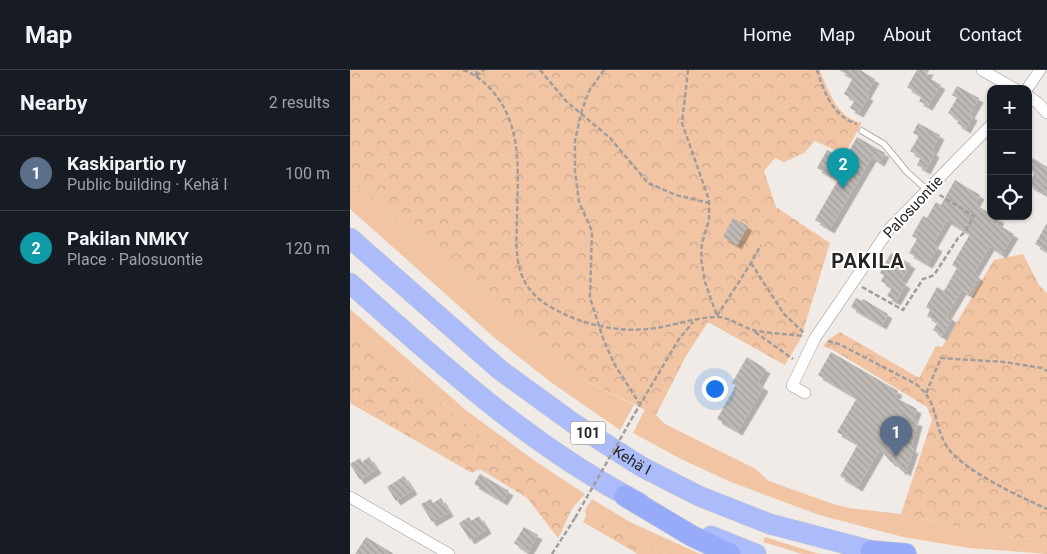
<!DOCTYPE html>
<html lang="en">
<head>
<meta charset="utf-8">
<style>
	body { margin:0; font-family:Roboto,sans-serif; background:#20242c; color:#f1f3f6 }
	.controls { position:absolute; right:15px; top:15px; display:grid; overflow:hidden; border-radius:10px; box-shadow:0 1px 4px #0004 }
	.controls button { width:45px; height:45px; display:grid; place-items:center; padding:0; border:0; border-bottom:1px solid #363941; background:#171b24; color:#f1f3f6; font:25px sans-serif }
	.you { position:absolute; left:364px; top:318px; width:18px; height:18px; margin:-12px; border:4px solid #fff; border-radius:50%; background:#1a73e8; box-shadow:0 0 0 8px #1a73e833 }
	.badge { display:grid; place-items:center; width:32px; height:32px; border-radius:50%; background:#4e5fd4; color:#fff; font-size:16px; font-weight:700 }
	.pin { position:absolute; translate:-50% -41px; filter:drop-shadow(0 1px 2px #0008) }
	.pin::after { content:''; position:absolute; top:26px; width:18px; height:15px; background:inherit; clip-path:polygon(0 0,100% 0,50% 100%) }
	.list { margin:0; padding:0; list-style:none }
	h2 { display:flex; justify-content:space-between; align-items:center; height:65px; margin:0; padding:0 20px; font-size:21px }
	h2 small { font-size:16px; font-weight:400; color:#9ea1a6 }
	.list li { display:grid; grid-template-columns:32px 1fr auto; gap:15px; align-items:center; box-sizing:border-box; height:75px; padding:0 20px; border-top:1px solid #363941 }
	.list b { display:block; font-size:19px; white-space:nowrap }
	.list p { margin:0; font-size:16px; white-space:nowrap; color:#9ea1a6 }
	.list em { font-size:16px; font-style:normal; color:#9ea1a6 }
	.icon { flex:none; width:28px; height:28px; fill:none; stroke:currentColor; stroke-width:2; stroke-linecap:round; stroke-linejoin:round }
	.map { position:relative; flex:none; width:697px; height:484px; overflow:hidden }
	header { display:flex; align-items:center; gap:30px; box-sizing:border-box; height:70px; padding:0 25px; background:#171b24; border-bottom:1px solid #363941 }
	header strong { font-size:24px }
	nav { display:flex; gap:28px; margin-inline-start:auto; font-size:18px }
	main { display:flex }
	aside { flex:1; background:#171b24 }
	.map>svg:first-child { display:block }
	.green { fill:#f1c5a4 }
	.forest { fill:url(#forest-crowns) }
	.building { fill:url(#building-back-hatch); filter:url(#shadow) }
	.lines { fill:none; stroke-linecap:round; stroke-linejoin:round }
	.service-casing { stroke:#a09b97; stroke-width:7 }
	.minor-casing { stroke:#a09b97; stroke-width:12 }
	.trunk-casing { stroke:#cbcbca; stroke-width:21 }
	.motorway-casing { stroke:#cbcbca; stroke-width:22 }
	.path { stroke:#a29d9a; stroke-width:2.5; stroke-dasharray:5 2.5; stroke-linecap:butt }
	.service { stroke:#fff; stroke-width:5.5 }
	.minor { stroke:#fff; stroke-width:11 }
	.trunk { stroke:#acbcfa; stroke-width:20 }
	.motorway { stroke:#98abf8; stroke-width:21 }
	.path-bridge { stroke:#a29d9a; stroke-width:2.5; stroke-dasharray:5 2.5; stroke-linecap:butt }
	.labels { text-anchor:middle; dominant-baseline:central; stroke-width:4; stroke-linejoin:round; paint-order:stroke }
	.shield { fill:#fff; stroke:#686665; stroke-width:1 }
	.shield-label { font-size:14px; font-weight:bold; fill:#272523 }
	.street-label { font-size:15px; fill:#272523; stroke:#fff }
	.district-label { font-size:20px; font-weight:bold; letter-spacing:1px; fill:#272523; stroke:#fff }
</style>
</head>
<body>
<header>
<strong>Map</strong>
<nav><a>Home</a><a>Map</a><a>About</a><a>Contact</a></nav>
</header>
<main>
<aside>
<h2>Nearby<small>2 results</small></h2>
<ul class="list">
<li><span class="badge" style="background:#5c6f8a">1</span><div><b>Kaskipartio ry</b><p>Public building · Kehä I</p></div><em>100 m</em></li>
<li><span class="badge" style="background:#0f9aa8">2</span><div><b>Pakilan NMKY</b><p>Place · Palosuontie</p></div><em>120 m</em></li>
</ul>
</aside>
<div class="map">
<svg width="697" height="484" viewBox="0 0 697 484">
	<defs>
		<pattern id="forest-crowns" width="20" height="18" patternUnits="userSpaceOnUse" patternTransform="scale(1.25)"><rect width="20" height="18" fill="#f1c5a4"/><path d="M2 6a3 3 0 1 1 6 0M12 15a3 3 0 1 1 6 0" fill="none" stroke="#cfa98d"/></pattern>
		<pattern id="building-back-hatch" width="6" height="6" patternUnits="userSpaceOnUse" patternTransform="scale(1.25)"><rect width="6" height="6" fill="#beb9b5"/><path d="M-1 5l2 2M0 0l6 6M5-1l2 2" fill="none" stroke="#a39f9b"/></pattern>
		<filter id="shadow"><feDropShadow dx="4.5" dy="4.5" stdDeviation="0" flood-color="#0004"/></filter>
	</defs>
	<rect width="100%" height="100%" fill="#f1ebe7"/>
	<!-- green -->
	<g class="green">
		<polygon points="0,110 221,304 284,335 270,360 202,313 146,269 0,139"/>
		<polygon points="0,239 117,341 185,391 235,424 227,433 164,389 111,350 0,253"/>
		<polygon points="295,339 306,345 315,354 404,398 419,411 480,433 499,438 551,444 660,468 697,469 697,484 619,478 553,467 469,445 381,412 331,389 283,363"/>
		<polygon points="242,429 280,452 350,484 317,484 286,472 236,446 235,440"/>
		<polygon points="415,467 466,483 472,484 452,484 413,472"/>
	</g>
	<!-- forest -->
	<g class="forest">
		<path d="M 0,0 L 470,0 C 479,22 486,47 512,53 L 498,78 L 487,81 L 465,71 L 454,83 L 434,92 L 425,88 L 414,101 L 426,137 L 480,173 L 451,268 L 435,295 L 358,252 L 336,286 L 306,345 L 221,304 L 0,110 Z"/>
		<polygon points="673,184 689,215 697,223 697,469 660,468 551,444 582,350 577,337 483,280 473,276 478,270 490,262 569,308 586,276 592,277 644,190"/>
		<path d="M 0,253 L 111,350 L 164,389 L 227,433 C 218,442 215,457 208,468 L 177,428 L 130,399 L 122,403 L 0,333 Z"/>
		<polygon points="236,446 286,472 317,484 288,484 233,452"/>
	</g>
	<!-- building -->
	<g class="building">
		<polygon points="489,0 510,0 525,9 516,25 519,26 509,43 500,38 505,30 494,24 503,8"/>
		<polygon points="567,0 579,0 576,6 591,15 578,36 569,31 572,26 557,17"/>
		<polygon points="607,16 629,28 620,44 623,46 616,59 607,53 609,50 598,43 607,28 602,25"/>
		<polygon points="568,53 590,65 582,81 585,83 576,100 567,95 571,87 560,81 569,66 563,63"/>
		<polygon points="507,67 535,83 530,92 522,87 480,159 465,150 488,110 467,98 477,80 494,90"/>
		<polygon points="683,88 697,97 697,125 678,114 685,103 678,99"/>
		<polygon points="605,110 630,125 625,134 641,144 641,146 645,146 650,149 647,154 664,164 652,184 640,176 624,203 629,207 619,224 612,220 597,245 602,248 592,266 583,260 588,252 577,246 580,240 576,237 587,217 594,221 607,198 602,195 620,164 597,150 583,174 588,177 578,194 559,183 567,169 562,166 573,146 577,148 586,132 591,135"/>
		<polygon points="383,148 398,156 387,175 373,167"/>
		<polygon points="697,153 697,181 685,174"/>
		<polygon points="541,183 561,194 551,211 556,214 546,231 537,226 542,218 531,211 534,205 530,203"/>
		<polygon points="506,228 512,231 513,229 538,244 532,255 501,237"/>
		<polygon points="481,282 548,321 545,327 567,339 563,350 568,352 561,378 564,379 556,402 553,399 552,401 544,392 541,392 530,379 508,417 490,406 508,374 487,362 507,328 468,305"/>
		<polygon points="397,287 416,299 408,313 414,317 388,361 367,349 386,315 382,313"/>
		<polygon points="19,387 27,399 10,410 0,394 10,388 12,392"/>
		<polygon points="130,404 159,421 153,431 124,414"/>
		<polygon points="54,406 63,420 46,431 37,417"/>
		<polygon points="91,428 99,442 82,452 71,434 81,429 83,433"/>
		<polygon points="129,446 137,459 120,470 109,453 119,447 121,451"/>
		<polygon points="174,457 188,465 178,482 164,473"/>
		<polygon points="16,467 44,484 5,484"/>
	</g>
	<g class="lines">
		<!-- service casing -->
		<g class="service-casing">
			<polyline id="service" points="512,61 534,74 557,102 577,120"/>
		</g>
		<!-- minor casing -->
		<g class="minor-casing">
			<g id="minor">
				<polyline points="632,0 665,19"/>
				<polyline points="677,19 690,0"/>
				<polyline points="678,26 688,33 697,43"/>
				<polyline points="455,323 442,316 465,268 540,158 641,55"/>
				<polyline points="0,427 99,484"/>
			</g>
		</g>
		<!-- trunk casing -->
		<g class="trunk-casing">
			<g id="trunk">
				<path id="s1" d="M 0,168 L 150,300 L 223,353 L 292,397 L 349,426 L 420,454 L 534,484"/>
				<path d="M 0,213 C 90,293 181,377 290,433"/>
				<polyline points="361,466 406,484"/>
			</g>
		</g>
		<!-- motorway casing -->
		<g class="motorway-casing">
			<g id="motorway">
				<polyline points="275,426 342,466 380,484"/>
				<polyline points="521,481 556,484"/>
			</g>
		</g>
		<!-- path -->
		<g class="path">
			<path d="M 113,0 C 128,5 139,16 148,28 C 174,65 167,111 167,154 C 166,177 165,203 182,222 C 191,233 204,239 216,245 C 241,256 271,262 298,259 C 320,257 342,248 365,247 C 380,246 393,259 408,261 C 423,264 438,264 453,266"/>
			<polyline points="190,0 216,31 260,68 298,113 326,125 359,133"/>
			<polyline points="254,0 239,21 231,43 225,71 225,101 229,132 242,161 240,228 254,271 265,295 289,333"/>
			<polyline points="338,0 332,53 359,130 359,150 352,173 351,188 355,212 367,246"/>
			<path d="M 467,0 C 474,22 483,47 507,54"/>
			<polyline points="126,6 134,0"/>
			<polyline points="126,6 127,0"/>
			<polyline points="401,193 434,244 454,263"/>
			<polyline points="512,217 553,240 573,209 582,206 586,202 608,168 615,162 624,146 588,124"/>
			<polyline points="367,246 401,193 411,175"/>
			<polyline points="405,262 443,289"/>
			<path d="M 478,271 L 489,274 L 566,314 C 590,334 582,351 596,375 C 609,399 671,427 697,439"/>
			<polyline points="576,323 591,288 654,292 692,298 697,301"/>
			<polyline points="285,343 329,269 343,252"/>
			<polyline points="202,484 225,448"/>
		</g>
		<!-- service -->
		<use href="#service" class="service"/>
		<!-- minor -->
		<use href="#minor" class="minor"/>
		<!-- trunk -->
		<use href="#trunk" class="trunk"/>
		<!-- motorway -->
		<use href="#motorway" class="motorway"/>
		<!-- path-bridge -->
		<polyline class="path-bridge" points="225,448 285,343"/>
	</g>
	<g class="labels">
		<!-- shield labels -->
		<rect class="shield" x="220.5" y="351.5" width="35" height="23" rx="4"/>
		<g class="shield-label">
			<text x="238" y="363">101</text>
		</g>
		<!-- street labels -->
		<g class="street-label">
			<text transform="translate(563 137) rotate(-47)">Palosuontie</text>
			<text stroke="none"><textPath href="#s1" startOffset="360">Kehä I</textPath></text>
		</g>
		<!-- district labels -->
		<g class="district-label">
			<text x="518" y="191">PAKILA</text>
		</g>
	</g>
</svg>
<div class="controls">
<button>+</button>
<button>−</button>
<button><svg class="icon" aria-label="locate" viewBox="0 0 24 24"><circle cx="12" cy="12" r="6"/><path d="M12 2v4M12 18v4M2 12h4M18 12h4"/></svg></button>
</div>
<div class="you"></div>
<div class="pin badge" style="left:546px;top:387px;background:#5c6f8a">1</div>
<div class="pin badge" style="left:493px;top:119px;background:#0f9aa8">2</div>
</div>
</main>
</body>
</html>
